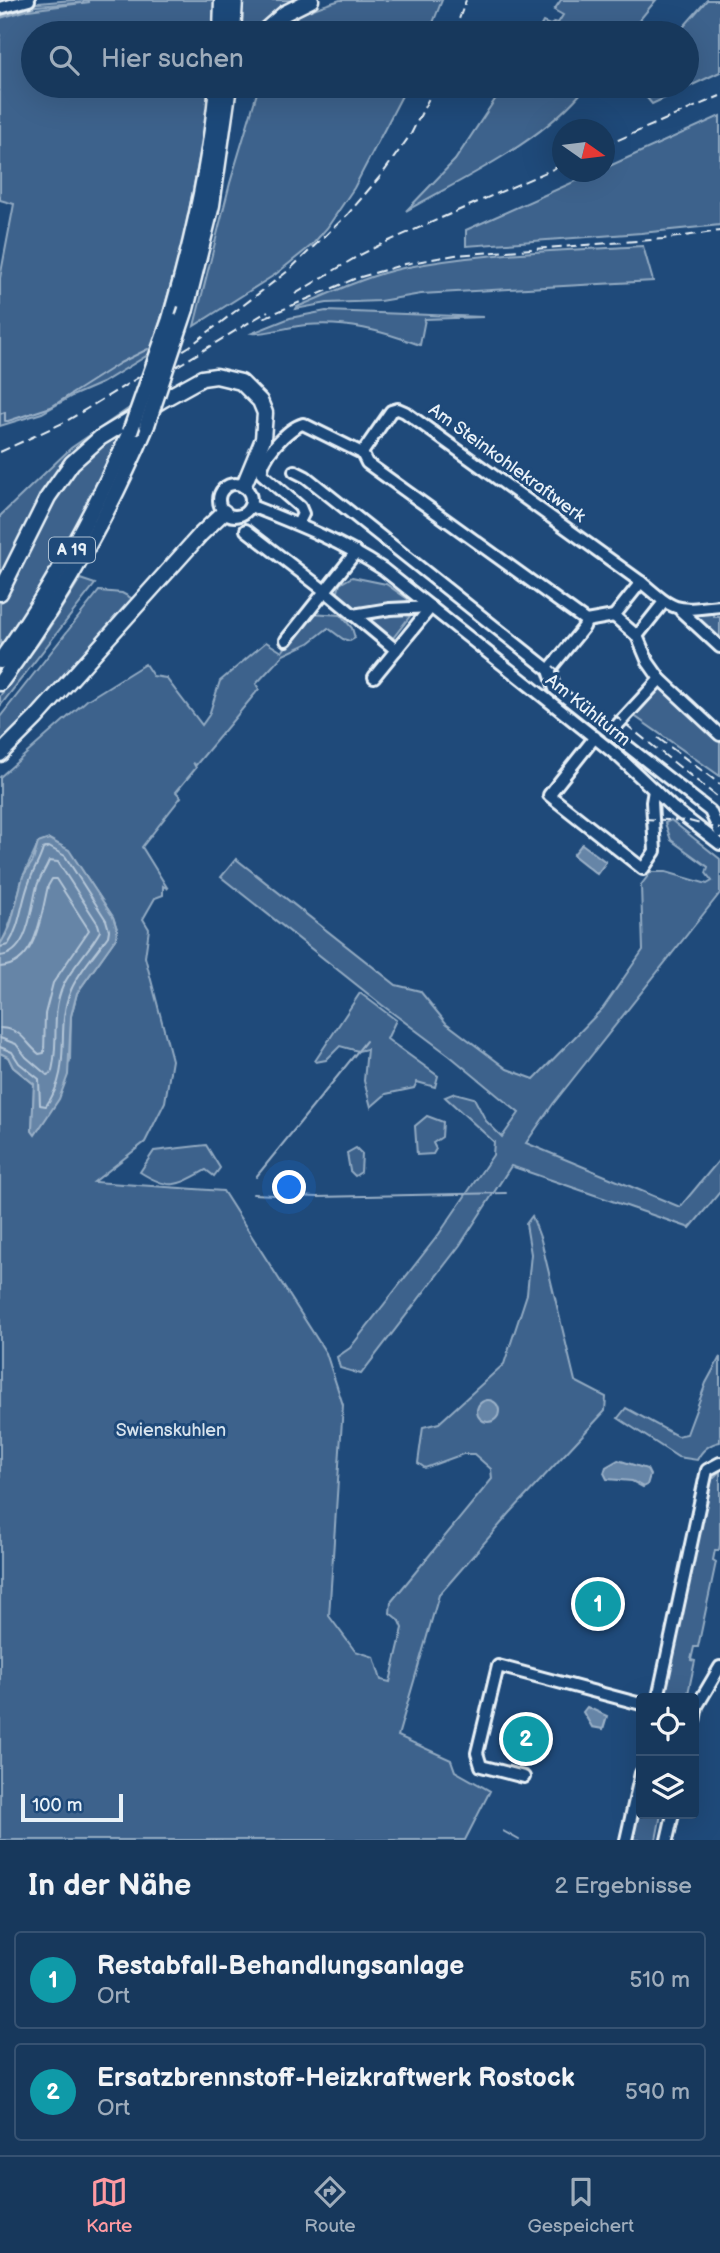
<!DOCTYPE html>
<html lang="de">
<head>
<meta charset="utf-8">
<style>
	body { margin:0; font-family:"Balsamiq Sans",sans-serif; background:#244365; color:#f1f3f6 }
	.controls { position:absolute; right:21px; bottom:21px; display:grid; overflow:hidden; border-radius:7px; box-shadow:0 7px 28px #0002 }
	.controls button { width:63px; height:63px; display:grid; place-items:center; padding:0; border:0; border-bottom:2px solid #365272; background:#17385c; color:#f1f3f6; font:35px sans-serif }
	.compass { position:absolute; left:552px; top:119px; width:63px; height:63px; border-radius:50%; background:#17385c; box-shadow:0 7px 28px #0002; rotate:104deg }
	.scale { position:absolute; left:21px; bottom:18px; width:102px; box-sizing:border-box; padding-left:7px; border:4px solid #e8f1f8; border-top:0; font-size:19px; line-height:24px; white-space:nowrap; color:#e8f1f8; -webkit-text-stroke:5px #1f4a7a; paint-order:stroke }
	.you { position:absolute; left:290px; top:1188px; width:24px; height:24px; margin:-18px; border:5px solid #fff; border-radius:50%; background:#1a73e8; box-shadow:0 0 0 10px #1a73e833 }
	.badge { display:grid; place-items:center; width:46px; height:46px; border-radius:50%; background:#ff9aa2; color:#fff; font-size:23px; font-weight:700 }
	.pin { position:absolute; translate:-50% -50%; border:4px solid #fff; box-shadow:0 2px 7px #0006 }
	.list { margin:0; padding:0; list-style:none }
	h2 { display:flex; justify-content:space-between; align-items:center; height:91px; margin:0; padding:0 28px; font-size:30px }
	h2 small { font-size:23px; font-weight:400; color:#9eacbb }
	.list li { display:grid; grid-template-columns:46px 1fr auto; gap:21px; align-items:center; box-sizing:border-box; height:98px; margin:0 14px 14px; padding:0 14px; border:2px solid #365272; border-radius:7px }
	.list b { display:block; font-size:26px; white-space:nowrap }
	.list p { margin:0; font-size:23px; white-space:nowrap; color:#9eacbb }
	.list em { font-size:23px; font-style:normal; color:#9eacbb }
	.icon { flex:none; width:38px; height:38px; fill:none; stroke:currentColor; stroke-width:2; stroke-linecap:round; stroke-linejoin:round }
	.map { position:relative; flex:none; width:720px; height:1840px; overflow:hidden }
	.search { position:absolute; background:#17385c; box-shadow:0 7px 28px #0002; left:21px; right:21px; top:21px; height:77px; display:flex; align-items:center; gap:18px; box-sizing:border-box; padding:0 24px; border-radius:38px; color:#9eacbb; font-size:26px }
	.sheet { height:315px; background:#17385c }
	nav { display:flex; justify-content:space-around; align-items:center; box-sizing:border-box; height:98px; border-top:2px solid #365272; background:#17385c; font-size:19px; color:#9eacbb }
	nav a { display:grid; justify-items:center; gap:4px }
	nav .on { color:#ff9aa2 }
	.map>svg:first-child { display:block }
	.green { fill:#3c628c; stroke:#92aac2; stroke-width:2 }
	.water { fill:#6685a7; stroke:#9ab0c7; stroke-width:2 }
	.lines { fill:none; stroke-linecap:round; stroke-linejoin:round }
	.shore { stroke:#b4c6d8; stroke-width:2 }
	.stream { stroke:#9ab0c7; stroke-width:2 }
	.minor-casing { stroke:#e8f1f8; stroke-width:16 }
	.highway-casing { stroke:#e8f1f8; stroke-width:19 }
	.minor { stroke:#1f4a7a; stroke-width:10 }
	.highway { stroke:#1f4a7a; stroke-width:14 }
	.rail { stroke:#e8f1f8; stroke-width:2; stroke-dasharray:10 5; stroke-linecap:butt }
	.highway-bridge-casing { stroke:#e8f1f8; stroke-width:19; stroke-linecap:butt }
	.highway-bridge { stroke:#1f4a7a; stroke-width:14 }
	.labels { text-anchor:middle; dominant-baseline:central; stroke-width:6; stroke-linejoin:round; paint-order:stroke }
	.shield { fill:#1f4a7a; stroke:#acbfd2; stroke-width:2 }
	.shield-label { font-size:16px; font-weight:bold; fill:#e8f1f8 }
	.street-label { font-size:18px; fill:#e8f1f8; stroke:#1f4a7a }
	.park-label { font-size:18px; fill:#d7e3ed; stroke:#1f4a7a }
</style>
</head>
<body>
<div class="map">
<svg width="720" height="1840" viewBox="0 0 720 1840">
	<rect width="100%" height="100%" fill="#1f4a7a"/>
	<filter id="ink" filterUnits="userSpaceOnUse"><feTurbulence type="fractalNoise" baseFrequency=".0143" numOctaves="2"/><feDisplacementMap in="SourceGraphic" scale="14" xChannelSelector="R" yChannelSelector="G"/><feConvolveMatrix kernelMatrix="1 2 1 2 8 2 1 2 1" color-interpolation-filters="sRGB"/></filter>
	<g filter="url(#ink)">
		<!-- green -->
		<g class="green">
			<polygon points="72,0 214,0 214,33 33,33 33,86 210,86 204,133 182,246 151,353 102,383 72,396 42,413 0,426 0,278 14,204 0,200 0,18 28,10 90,2 36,6 0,16 0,13 27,4"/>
			<polygon points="242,0 301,0 256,33 241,33"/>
			<path d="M 340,0 L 442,0 L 429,33 L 277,33 C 285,16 323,6 340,0 Z"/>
			<polygon points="561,0 656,0 629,33 537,33 543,22 550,25 555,22 558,23 563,15 554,10"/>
			<polygon points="707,0 720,0 720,72 652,104 637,86 687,86 687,33 678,33"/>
			<polygon points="259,86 407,86 354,188 327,228 312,245 276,274 194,326 230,183"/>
			<path d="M 504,86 L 587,86 C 541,143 469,175 406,211 L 455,160 Z"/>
			<polygon points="720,116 720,225 641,233 466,246 466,230 596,172 604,172 605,168"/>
			<path d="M 643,246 L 653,281 L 421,294 L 380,301 L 327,303 L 296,309 L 297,307 C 331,293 366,276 403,268 C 481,252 564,251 643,246 Z"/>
			<path d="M 326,311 L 484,317 L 425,319 L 420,345 C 382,331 346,321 306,325 C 290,326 264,335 252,333 L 290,318 Z"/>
			<path d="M 131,407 C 96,491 54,573 0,646 L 0,516 L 71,448 Z"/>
			<polygon points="352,577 386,584 409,600 407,603 354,608 337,595 340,584"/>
			<polygon points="80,579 95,584 0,706 0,696 43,638"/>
			<polygon points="99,591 122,593 135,600 0,745 0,717"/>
			<polygon points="389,611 410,616 393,638 366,616"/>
			<polygon points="715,611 714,617 720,617 720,645 690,613"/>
			<path d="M 311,613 L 341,615 L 352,628 L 355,638 L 350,641 L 343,639 L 328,628 L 309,643 L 283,655 L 256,684 L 259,689 L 196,765 L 194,764 L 196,768 L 176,792 L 181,797 L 142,847 L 168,889 L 163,886 L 163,895 L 155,898 L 143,919 L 149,929 L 145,957 L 172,1060 L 165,1102 L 145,1142 L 94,1182 L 223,1191 L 326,1353 L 343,1405 L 329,1616 L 355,1651 L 374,1657 L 381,1680 L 390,1682 L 403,1628 L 400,1621 L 390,1613 L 391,1602 L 492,1479 L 491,1469 L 474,1454 L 463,1454 L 425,1468 L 418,1463 L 423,1427 L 439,1423 L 504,1364 L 527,1294 L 531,1254 L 526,1224 L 532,1216 L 541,1240 L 575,1381 L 606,1397 L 605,1411 L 510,1513 L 439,1595 L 398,1736 L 451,1760 L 455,1771 L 490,1791 L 465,1840 L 0,1840 L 0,1053 L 8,1057 L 13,1067 L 34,1084 L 32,1131 L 70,1061 L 71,1016 L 77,993 L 116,938 L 117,929 L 113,917 L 69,851 L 38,843 C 34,856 26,867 22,880 C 16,903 12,924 0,945 L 0,777 L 87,700 L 145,664 L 153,676 L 166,678 L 202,725 L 209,715 L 220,681 L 266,642 L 282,652 Z"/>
			<polygon points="658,687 662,687 720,740 720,776 633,715"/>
			<polygon points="671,820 720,859 720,893 553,1104 526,1143 680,1207 720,1159 720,1192 690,1228 511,1166 460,1245 361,1374 340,1368 337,1357 350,1348 439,1234 493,1155 494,1142 445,1097 455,1093 474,1098 486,1121 502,1137 519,1113 450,1056 382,1005 221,877 236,859 396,985 420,991 446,1023 507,1069 534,1079 603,1008 643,950 641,885 651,872 666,872 707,884 712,881 706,873 708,867 671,840 665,823"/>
			<polygon points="360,993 396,1020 387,1039 438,1076 435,1087 417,1082 414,1088 386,1094 371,1107 364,1081 367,1049 358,1051 340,1046 326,1060 316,1062 315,1061"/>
			<polygon points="427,1116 443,1122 442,1137 433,1143 436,1149 433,1154 417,1155 415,1126"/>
			<path d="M 206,1145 L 220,1168 L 214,1176 L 206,1170 C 177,1186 170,1191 140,1172 L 154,1151 Z"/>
			<polygon points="356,1148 362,1154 361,1172 355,1176 350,1171 347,1153"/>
			<path d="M 720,1357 L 720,1442 C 709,1444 702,1450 697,1460 L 678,1457 L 618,1418 L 626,1408 L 677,1436 L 687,1434 L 706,1383 Z"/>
			<polygon points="720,1471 720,1545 719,1550 715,1550 713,1560 716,1562 698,1647 694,1647 691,1660 695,1661 687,1698 662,1698 712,1479"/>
			<polygon points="641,1790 641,1814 661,1814 656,1840 630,1840"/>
		</g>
		<!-- water -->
		<g class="water">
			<polygon points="49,839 69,850 113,917 117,929 116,938 77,993 71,1016 68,1075 59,1099 35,1135 32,1131 34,1084 13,1067 8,1057 0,1053 0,945 10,927 23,876 33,861 38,843"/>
			<polygon points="582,844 606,862 597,874 573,855"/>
			<circle cx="488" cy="1411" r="11"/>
			<polygon points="618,1460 647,1469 650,1475 647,1485 643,1487 632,1481 607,1479 604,1473 606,1467"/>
			<polygon points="587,1707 607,1716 603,1729 592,1727 583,1712"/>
		</g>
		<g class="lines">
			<!-- shore -->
			<g class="shore">
				<path d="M 0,947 L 8,945 C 21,925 21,902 30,880 C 34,869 40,860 43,849 L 49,847 L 65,856 L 106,920 L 109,930 L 108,936 C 96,953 79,971 71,990 C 54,1029 74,1067 46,1106 L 40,1105 L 39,1079 L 19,1063 L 12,1052 L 0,1047"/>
				<path d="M 0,956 C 29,954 31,907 37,886 C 40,877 46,869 49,861 L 58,862 L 98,924 L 100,931 C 90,950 72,966 63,986 C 50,1014 60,1046 51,1074 L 47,1075 L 26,1057 L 16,1044 L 0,1038"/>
				<path d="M 0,967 C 37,965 41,914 48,886 L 52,879 L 56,879 L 89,930 L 53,983 L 45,1014 L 44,1053 L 39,1054 C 24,1042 23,1029 0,1028"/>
			</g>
			<!-- stream -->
			<g class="stream">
				<polyline points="0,414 5,412 5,421 8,421 51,407 120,363 148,349"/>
				<polyline points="256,1177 366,1041"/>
				<polyline points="253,1194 317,1197 506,1193"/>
				<polyline points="503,1831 519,1840"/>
			</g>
			<!-- minor casing -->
			<g class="minor-casing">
				<g id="minor">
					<polyline points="0,8 29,0"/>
					<path d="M 362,453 L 391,411 L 398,409 L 405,412 L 641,582 C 676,612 674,611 720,606"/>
					<polyline points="294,471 306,477 549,670 555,689 710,811 720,832"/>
					<circle cx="235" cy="500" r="16"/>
					<path d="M 251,506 C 297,524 342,542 383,569 L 619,757 L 672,807 L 720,844"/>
					<path d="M 298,524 L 303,514 L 300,507 L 262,474 C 259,459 288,428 303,424 L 362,453 L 367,463 L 586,621 L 614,616"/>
					<polyline points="246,530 325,591 396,650"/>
					<polyline points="641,582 614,616 637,636 664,602"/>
					<polyline points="681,611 720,647"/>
					<polyline points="353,615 390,609 431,607"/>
					<polyline points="637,636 648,662 660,679 720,735"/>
					<polyline points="286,640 356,552"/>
					<polyline points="549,670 584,627 586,621"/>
					<polyline points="374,677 431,607"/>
					<polyline points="610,733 660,679"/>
					<polyline points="595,737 549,795 643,869 655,851 652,802 654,790"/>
					<polyline points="658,1698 707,1470 720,1463"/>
					<polyline points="694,1721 697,1706 720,1667"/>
					<polyline points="524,1777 481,1766 477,1753 498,1666 641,1704"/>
					<polyline points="626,1840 641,1773"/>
					<polyline points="667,1840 673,1814"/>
				</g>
			</g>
			<!-- highway casing -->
			<g class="highway-casing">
				<g id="highway">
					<polyline points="221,33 222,0"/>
					<polyline points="233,33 235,0"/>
					<polyline points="262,33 285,13 311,0"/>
					<polyline points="186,309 212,205 229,86"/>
					<path d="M 170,319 C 192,243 210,165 217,86"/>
					<polyline points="0,593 48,497 72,463 100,438 164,399 202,378 216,376 241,382 260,401 265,413 263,439 244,485"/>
					<path d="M 0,661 C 52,589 93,513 130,432"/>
					<path d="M 0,683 C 59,603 108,517 147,425"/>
					<polyline points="0,754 36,718 200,535 224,512"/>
				</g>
			</g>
			<!-- minor -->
			<use href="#minor" class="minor"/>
			<!-- highway -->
			<use href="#highway" class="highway"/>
			<!-- rail -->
			<g class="rail">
				<polyline points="454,33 466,0"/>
				<polyline points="604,146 720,96"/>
				<polyline points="295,294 358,256 382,244 562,165"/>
				<polyline points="263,318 354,279 405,264 455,255 663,239 720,231"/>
				<polyline points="151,382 268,311"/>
				<polyline points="0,452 65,422 190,346 288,271 348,214 383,173 411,134 435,86"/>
				<polyline points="553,666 560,672"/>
				<polyline points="614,715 720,799"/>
				<polyline points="658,738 720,784"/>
				<polyline points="644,819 689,821 720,829"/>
			</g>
			<!-- highway-bridge casing -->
			<g class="highway-bridge-casing">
				<g id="highway-bridge">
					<polyline points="147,425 186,309"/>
					<polyline points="130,432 170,319"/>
				</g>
			</g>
			<!-- highway-bridge -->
			<use href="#highway-bridge" class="highway-bridge"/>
		</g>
	</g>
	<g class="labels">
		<!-- shield labels -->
		<rect class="shield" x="49" y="537.5" width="46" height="25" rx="5"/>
		<g class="shield-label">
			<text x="72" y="550">A 19</text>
		</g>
		<!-- street labels -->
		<g class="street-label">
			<text transform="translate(507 463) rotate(36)">Am Steinkohlekraftwerk</text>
			<text transform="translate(588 710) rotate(39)">Am Kühlturm</text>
		</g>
		<!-- park labels -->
		<g class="park-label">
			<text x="171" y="1430">Swienskuhlen</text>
		</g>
	</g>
</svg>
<div class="controls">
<button><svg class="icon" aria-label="locate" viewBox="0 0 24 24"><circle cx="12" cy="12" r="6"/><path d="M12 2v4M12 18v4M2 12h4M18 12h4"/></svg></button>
<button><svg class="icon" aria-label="layers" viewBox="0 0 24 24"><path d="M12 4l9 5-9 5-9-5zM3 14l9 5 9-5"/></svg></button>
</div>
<svg class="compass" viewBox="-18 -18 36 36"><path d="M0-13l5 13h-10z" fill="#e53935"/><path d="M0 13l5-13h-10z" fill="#9eacbb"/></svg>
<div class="scale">100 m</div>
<div class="you"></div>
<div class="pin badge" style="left:598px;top:1604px;background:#0f9aa8">1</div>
<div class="pin badge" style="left:526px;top:1739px;background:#0f9aa8">2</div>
<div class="search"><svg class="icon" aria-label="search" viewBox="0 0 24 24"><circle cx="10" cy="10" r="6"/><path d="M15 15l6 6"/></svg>Hier suchen</div>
</div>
<section class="sheet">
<h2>In der Nähe<small>2 Ergebnisse</small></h2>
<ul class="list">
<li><span class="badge" style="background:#0f9aa8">1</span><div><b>Restabfall-Behandlungsanlage</b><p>Ort</p></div><em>510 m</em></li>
<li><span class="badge" style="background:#0f9aa8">2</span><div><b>Ersatzbrennstoff-Heizkraftwerk Rostock</b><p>Ort</p></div><em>590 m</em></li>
</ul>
</section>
<nav>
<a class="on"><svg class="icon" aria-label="map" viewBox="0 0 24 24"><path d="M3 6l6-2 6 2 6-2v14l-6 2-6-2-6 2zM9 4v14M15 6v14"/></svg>Karte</a>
<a><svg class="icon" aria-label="directions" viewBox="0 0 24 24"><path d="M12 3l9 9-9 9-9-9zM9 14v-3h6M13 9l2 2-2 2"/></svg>Route</a>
<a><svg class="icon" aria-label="saved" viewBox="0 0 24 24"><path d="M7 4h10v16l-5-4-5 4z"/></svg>Gespeichert</a>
</nav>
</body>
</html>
